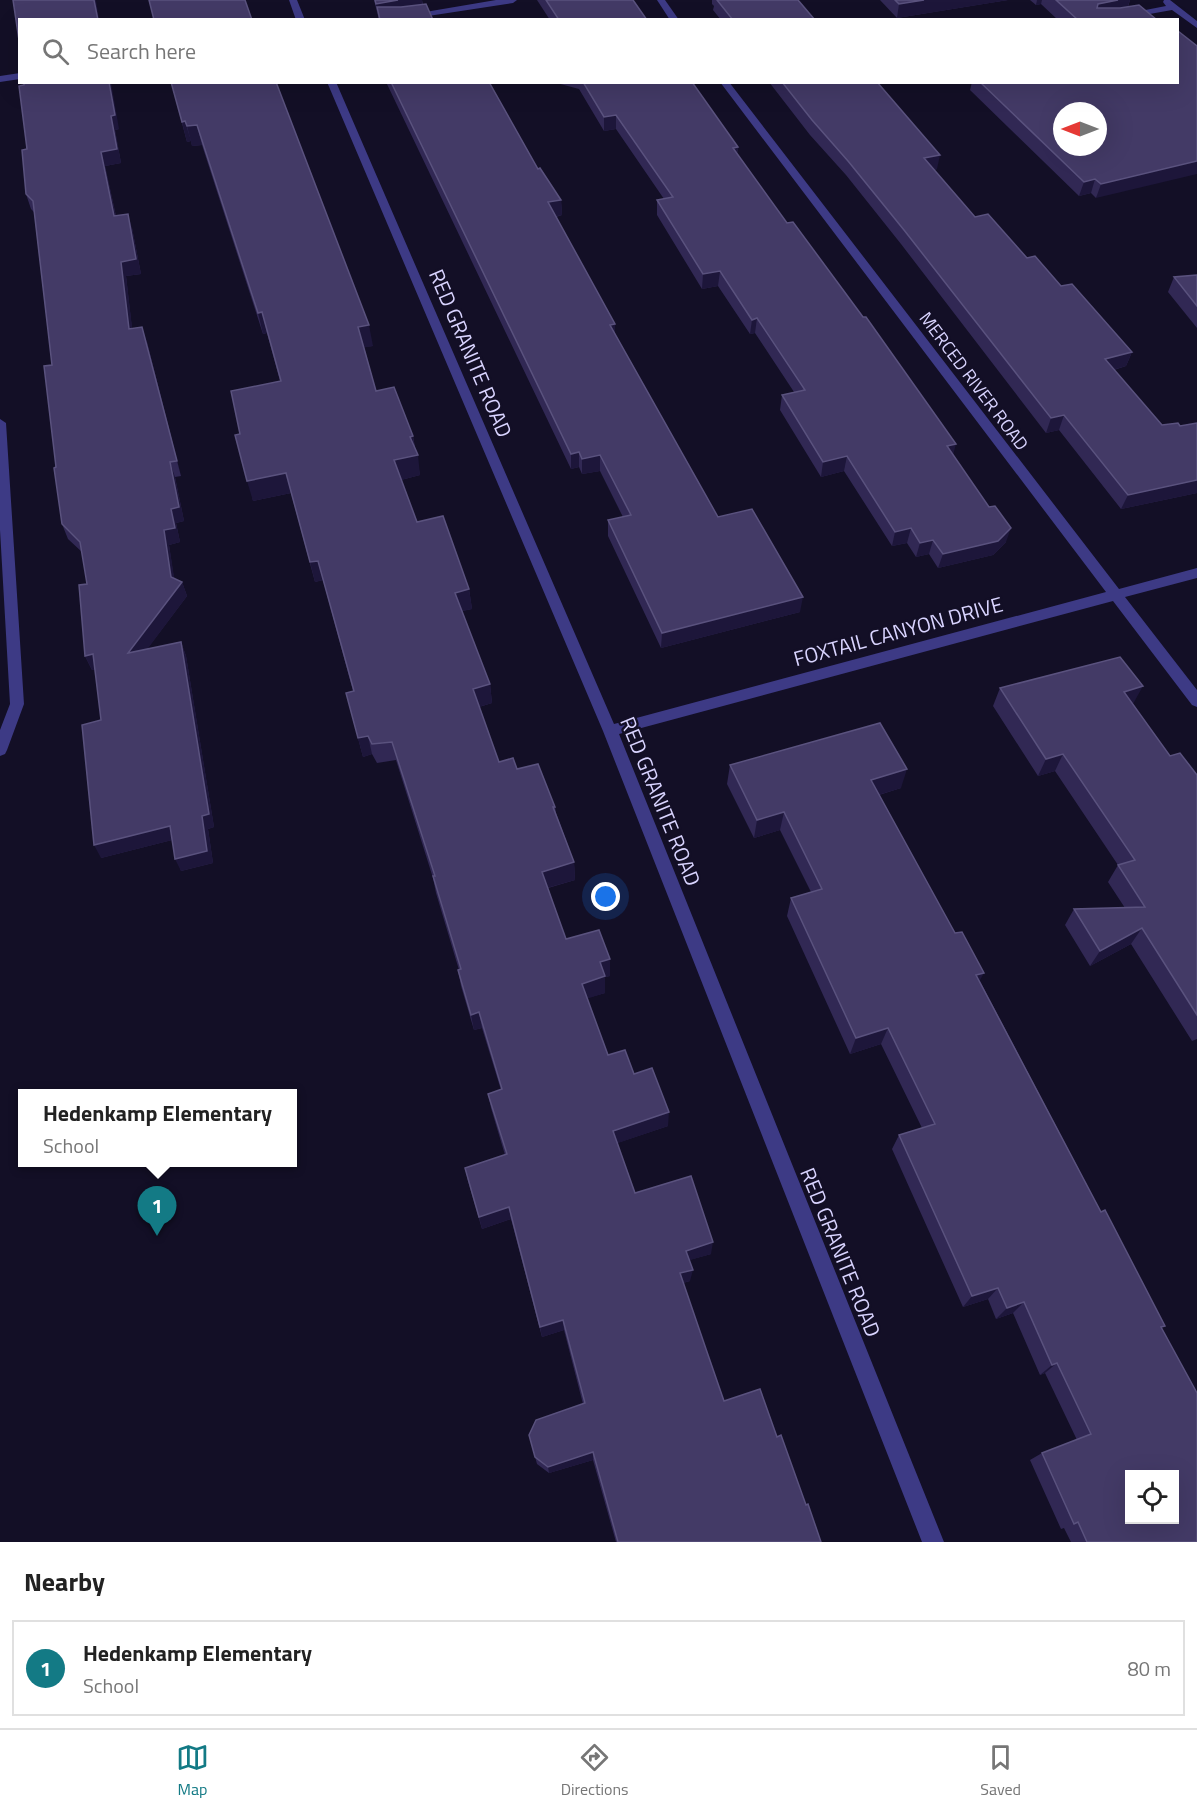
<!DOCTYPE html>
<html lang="en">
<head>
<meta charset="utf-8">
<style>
	body { margin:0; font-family:"Titillium Web",sans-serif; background:#f6f6f6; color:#222 }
	.controls { position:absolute; right:18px; bottom:18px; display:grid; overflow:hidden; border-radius:0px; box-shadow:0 6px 24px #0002 }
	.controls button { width:54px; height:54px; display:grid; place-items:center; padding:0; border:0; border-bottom:2px solid #e0e0e0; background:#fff; color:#222; font:30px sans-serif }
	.compass { position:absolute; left:1053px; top:102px; width:54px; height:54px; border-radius:50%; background:#fff; box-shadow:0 6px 24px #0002; rotate:270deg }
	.you { position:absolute; left:606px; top:897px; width:21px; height:21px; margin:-15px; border:4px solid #fff; border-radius:50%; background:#1a73e8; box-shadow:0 0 0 9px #1a73e833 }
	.badge { display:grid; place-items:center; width:39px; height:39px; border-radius:50%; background:#137a85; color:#fff; font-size:20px; font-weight:700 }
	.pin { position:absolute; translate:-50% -50px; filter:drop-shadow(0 2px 3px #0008) }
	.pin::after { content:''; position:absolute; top:32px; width:21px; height:18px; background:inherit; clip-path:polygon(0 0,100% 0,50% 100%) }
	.popup { position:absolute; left:18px; top:1089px; width:279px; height:78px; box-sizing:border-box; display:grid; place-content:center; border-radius:0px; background:#fff; filter:drop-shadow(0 2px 4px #0005); font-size:20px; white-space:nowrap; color:#767676 }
	.popup b { font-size:22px; color:#222 }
	.popup::after { content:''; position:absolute; left:50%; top:100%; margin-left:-12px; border:12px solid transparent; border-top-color:#fff }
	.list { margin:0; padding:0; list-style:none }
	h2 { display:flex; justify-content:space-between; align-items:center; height:78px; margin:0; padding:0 24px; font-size:26px }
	h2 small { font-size:20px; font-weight:400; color:#767676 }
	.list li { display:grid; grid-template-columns:39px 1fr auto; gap:18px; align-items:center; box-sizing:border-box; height:96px; margin:0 12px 12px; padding:0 12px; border:2px solid #e0e0e0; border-radius:0px }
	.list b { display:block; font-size:22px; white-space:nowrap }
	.list p { margin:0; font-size:20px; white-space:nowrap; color:#767676 }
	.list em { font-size:20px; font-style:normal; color:#767676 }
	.icon { flex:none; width:33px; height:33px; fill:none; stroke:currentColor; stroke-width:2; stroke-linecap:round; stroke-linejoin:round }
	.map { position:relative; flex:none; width:1197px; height:1542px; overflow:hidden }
	.search { position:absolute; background:#fff; box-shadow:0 6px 24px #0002; left:18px; right:18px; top:18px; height:66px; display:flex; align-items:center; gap:15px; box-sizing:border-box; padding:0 21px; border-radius:0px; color:#767676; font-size:22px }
	.sheet { height:186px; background:#fff }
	nav { display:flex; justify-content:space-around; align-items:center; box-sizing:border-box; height:84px; border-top:2px solid #e0e0e0; background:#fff; font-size:16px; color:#767676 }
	nav a { display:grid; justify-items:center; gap:3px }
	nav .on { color:#137a85 }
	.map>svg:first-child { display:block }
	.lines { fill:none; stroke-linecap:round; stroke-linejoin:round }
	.minor { fill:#3d3a85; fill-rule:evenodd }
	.wall { fill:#312854 }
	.shaded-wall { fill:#1d163a }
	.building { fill:#433a66; stroke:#5a527e; stroke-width:1.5; fill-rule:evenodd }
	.labels { text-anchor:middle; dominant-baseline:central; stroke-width:4.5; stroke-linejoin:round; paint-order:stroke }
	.far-street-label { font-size:18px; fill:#d9d4ff; stroke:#130f26 }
	.street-label { font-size:21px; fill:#d9d4ff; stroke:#130f26 }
</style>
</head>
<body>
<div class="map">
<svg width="1197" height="1542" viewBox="0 0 1197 1542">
	<rect width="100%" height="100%" fill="#130f26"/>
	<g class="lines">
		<!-- minor -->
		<g class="minor">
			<polygon points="289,0 297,0 305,20 296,20"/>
			<polygon points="496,0 517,0 513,3 402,20 378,20"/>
			<polygon points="657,0 665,0 679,20 670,20"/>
			<polygon points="1164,0 1170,0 1197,21 1197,28 1172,10 1116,20 1094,20 1166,6 1163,2"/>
			<polygon points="20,73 20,79 0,82 0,76"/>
			<polygon points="327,82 336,82 614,724 1106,592 720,82 729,82 1119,589 1197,568 1197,578 1125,597 1197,690 1197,707 1192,705 1113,601 619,734 944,1542 922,1542 603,731"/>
			<polygon points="0,419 6,423 24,704 7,750 5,754 0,756 0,730 10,704 0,530"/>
		</g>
	</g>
	<!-- wall -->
	<g class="wall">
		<polygon points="374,0 422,0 423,4 433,20 379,20"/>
		<polygon points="537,0 633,0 647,20 550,20"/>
		<polygon points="712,0 798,0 815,20 721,20 713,10 714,6 712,4"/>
		<polygon points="880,0 1008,0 897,18"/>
		<polygon points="1030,0 1130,0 1128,7 1157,20 1058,20 1041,4 1036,5"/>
		<polygon points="171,82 373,346 364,347 376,391 413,436 420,475 401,480 417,522 469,589 472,609 462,611 490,684 492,703 479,707 499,762 517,769 555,807 556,813 574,862 575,880 548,888 566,939 610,959 610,976 605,977 605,993 587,998 608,1055 634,1074 668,1126 617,1143 635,1193 711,1254 689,1260 690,1281 683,1283 724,1401 777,1437 821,1542 616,1542 593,1460 549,1473 537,1464 529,1435 583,1404 564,1330 542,1337 511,1219 482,1229 468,1181 465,1168 505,1155 491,1108 488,1094 501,1090 482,1028 474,1030 461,986 458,970 459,970 436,893 433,878 396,760 377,763 372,754 363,757 346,693 353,691 323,580 315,582 291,493 253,501 240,434 280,381 267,333 263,334 202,145 192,146 191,141 187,142"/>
		<polygon points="386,82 489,82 538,169 561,200 562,215 556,217 615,324 615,334 718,517 800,612 661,648 608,536 608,520 623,517 600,471 582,474 579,467 571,469"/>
		<polygon points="553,82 692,82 738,147 737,154 953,455 1006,542 993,555 938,568 929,554 916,557 907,543 892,546 844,471 821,477 780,410 782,395 794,392 755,333 750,334 718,286 702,289 657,215 657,200 664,199 616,129 604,131 579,89"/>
		<polygon points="769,82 877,82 937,169 934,170 975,217 1061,286 1132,352 1126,366 1114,370 1162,425 1180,426 1197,423 1197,493 1121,509 1059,430 1046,433 901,244 846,175 810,135"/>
		<polygon points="972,82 1178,82 1096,198 1091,193 1079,196 970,90"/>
		<polygon points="19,86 119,129 115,130 121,163 105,166 116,216 132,228 141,274 126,276 132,329 147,342 181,476 175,477 184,521 176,523 180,542 169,545 174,579 182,582 187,596 147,649 181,642 186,656 214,827 208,829 213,863 181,871 172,840 101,858 101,720 95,669 92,670 85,656 87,584 82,552 68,539 62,524 56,467 52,365 34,212 31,209 26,194 27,149"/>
		<polygon points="1197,275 1197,328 1168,292 1174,277"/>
		<polygon points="1000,688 1133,704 1170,756 1197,775 1197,1039 1192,1041 1131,944 1090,966 1065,925 1074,909 1125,908 1108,882 1118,865 1055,771 1038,776 993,706"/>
		<polygon points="730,765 901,788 879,795 980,981 1162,1328 1197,1542 1071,1542 1064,1528 1061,1529 1030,1460 1042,1453 1077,1440 1045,1373 1040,1375 1013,1313 996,1319 988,1299 963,1307 892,1149 899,1135 922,1128 881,1044 850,1054 787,916 791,898 811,892 780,830 754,838 727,784"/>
	</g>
	<!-- shaded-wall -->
	<g class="shaded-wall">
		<polygon points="94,0 96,0 99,20 98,20"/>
		<polygon points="398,0 422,0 423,10 377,7 378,18 376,4"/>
		<polygon points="924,0 1008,0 897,18 899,4"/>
		<polygon points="1037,0 1042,0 1041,4 1036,5"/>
		<polygon points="1118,0 1130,0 1126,11 1094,18 1098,4"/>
		<polygon points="109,82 111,82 119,129 115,130 121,163 105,166 119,231 114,216 101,152 111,116"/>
		<polygon points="616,115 616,129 604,131 604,117"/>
		<polygon points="185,121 191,141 187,142 182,122"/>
		<polygon points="197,125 202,145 192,146 187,126"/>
		<polygon points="738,147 736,162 733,148"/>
		<polygon points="940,155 937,169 921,172 924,158"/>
		<polygon points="1197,161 1197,174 1096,198 1101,184"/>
		<polygon points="1095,179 1091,193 1079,196 1084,182"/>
		<polygon points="561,200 562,215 548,218 548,202"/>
		<polygon points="128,214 132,228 141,274 126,276 134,344 129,329 121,262"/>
		<polygon points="720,271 718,286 702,289 703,274"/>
		<polygon points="262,312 267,333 263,334 258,313"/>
		<polygon points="757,318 755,333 750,334 752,320"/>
		<polygon points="615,324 615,340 610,325"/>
		<polygon points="369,325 373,346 361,348 358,327"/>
		<polygon points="142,327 147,342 181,476 177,461"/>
		<polygon points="1132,352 1126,366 1099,374 1105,359"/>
		<polygon points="1064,415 1059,430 1046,433 1051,418"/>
		<polygon points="413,436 415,455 418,455 420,475 397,481 394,460 410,437"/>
		<polygon points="956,444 952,459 947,446"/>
		<polygon points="579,452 579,467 571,469 571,454"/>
		<polygon points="600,455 600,471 582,474 582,459"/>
		<polygon points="847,456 844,471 821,477 823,462"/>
		<polygon points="170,462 175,477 184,521 176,523 180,542 169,545 176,589 182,582 187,596 134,667 128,653 171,577 164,530 171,509"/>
		<polygon points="286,473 291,493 253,501 247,481"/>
		<polygon points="1197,480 1197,493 1121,509 1128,495"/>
		<polygon points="911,528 907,543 892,546 895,532"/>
		<polygon points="1011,528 1006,542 993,555 938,568 943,554"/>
		<polygon points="933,540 929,554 916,557 920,543"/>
		<polygon points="318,561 323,580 315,582 310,562"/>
		<polygon points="469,589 472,609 457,612 455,593"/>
		<polygon points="803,597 800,612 661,648 662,633"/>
		<polygon points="181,642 186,656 214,827 208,829 213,863 181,871 175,859 202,816"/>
		<polygon points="93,654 100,668 92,670 85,656"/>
		<polygon points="490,684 492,703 475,708 473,689"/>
		<polygon points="1143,686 1133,704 1115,709 1124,692"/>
		<polygon points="368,736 372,754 363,757 358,738"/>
		<polygon points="1063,754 1055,771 1038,776 1046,759"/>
		<polygon points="907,769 901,788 865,799 871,780"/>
		<polygon points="784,812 780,830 754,838 757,820"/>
		<polygon points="170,826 176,839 101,858 94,845"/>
		<polygon points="574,862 575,880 543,889 542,872"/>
		<polygon points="1142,928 1131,944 1090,966 1100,951"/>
		<polygon points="610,959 610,976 605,977 605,993 583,1000 582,984 600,962"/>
		<polygon points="984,973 975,989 976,975"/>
		<polygon points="479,1012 482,1028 474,1030 471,1015"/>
		<polygon points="888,1028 881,1044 850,1054 856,1038"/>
		<polygon points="669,1112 668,1126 612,1145 613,1131"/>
		<polygon points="509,1207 511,1219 482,1229 479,1217"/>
		<polygon points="713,1242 711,1254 683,1262 686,1251"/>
		<polygon points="693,1270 690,1281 678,1284 680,1273"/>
		<polygon points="998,1288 988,1299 963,1307 972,1296"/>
		<polygon points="1024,1302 1013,1313 996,1319 1007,1308"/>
		<polygon points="563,1320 564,1330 542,1337 540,1327"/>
		<polygon points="1057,1363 1045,1373 1040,1375 1052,1365"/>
		<polygon points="593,1452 593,1460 549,1473 548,1467"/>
	</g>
	<!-- building -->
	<g class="building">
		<polygon points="13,0 94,0 98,20 20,20 20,47"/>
		<polygon points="149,0 245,0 252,20 154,20"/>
		<polygon points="375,0 398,0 376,4"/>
		<polygon points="546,0 633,0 647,20 559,20"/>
		<polygon points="717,0 798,0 815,20 733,20"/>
		<polygon points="895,0 924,0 899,4"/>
		<polygon points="1056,0 1118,0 1098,4 1097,8 1120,8 1139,5 1157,20 1078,20"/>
		<polygon points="426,4 433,20 380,20 377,7 401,7"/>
		<path d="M 1178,31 L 1197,46 L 1197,161 L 1101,184 L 1095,179 L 1084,182 L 980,82 L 1178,82 ZM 1062,111 L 1098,111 L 1098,147 L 1062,147 Z"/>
		<polygon points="24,82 109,82 115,115 111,116 117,149 101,152 114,216 128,214 136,259 121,262 129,329 142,327 177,461 170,462 179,507 171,509 175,528 164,530 171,577 182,582 128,653 181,642 209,814 202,816 207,851 175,859 170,826 94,845 82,725 101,720 93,654 85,656 79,585 87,584 80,542 62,524 54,468 56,467 44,366 52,365 33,201 26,194 22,150 27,149 19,86 24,85"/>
		<polygon points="171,82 276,82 369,325 358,327 376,391 394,387 413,436 410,437 418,455 394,460 417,522 443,516 469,589 455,593 490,684 473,689 499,762 513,758 517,769 538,764 555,807 553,807 574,862 542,872 566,939 599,930 610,959 600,962 605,976 582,984 608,1055 625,1050 634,1074 652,1068 669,1112 613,1131 635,1193 691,1176 713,1242 686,1251 693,1270 680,1273 706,1349 724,1401 760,1389 777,1437 781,1435 806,1505 808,1504 821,1542 618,1542 593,1452 548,1467 535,1457 529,1435 536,1420 585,1403 563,1320 540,1327 509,1207 479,1217 465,1168 507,1154 488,1094 502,1089 479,1012 471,1015 458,970 461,969 433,876 435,876 392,742 372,744 368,736 358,738 346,693 354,691 318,561 310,562 286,473 247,481 235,435 240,434 231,391 281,381 262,312 258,313 197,125 187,126 185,121 182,122"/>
		<polygon points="391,82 489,82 538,169 540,168 561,200 548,202 615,324 610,325 718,517 752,509 803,597 662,633 608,520 631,515 600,455 582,459 579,452 571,454"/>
		<polygon points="583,82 692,82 738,147 733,148 787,223 793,222 863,317 866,317 956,444 947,446 989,507 995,506 1011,528 998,541 943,554 933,540 920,543 911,528 895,532 847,456 823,462 782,395 805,390 757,318 752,320 720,271 703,274 657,200 673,197 616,115 604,117"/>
		<polygon points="782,82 877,82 940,155 924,158 975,217 988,214 1027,258 1035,256 1061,286 1072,284 1132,352 1105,359 1162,425 1178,423 1180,426 1197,423 1197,480 1128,495 1064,415 1051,418 904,230 848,161 812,120"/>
		<polygon points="1197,275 1197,306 1174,277"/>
		<polygon points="1120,657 1143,686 1124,692 1170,756 1180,753 1197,775 1197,1015 1142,928 1100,951 1074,909 1145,907 1118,865 1135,860 1063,754 1046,759 1000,688"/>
		<path d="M 880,723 L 907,769 L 871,780 L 955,933 L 962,932 L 984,973 L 976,975 L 1101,1212 L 1105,1210 L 1165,1326 L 1161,1327 L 1197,1393 L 1197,1542 L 1087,1542 L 1078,1522 L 1074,1524 L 1042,1453 L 1091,1434 L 1057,1363 L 1052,1365 L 1024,1302 L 1007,1308 L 998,1288 L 972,1296 L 899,1135 L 935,1124 L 888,1028 L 856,1038 L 791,898 L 822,889 L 784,812 L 757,820 L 730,765 ZM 1130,1474 L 1174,1474 L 1174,1520 L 1130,1520 Z"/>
	</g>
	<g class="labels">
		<!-- far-street labels -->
		<g class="far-street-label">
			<text transform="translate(974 381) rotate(53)">MERCED RIVER ROAD</text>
		</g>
		<!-- street labels -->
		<g class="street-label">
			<text transform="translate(471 353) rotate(67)">RED GRANITE ROAD</text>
			<text transform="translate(898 631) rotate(-15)">FOXTAIL CANYON DRIVE</text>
			<text transform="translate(661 801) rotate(68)">RED GRANITE ROAD</text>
			<text transform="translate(841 1252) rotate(68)">RED GRANITE ROAD</text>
		</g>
	</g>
</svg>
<div class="controls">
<button><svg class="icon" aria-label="locate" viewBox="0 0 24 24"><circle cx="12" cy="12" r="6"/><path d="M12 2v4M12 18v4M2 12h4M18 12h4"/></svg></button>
</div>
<svg class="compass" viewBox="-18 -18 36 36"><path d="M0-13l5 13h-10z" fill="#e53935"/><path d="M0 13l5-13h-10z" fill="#767676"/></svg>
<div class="you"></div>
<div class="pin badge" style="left:157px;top:1236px">1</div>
<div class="popup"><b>Hedenkamp Elementary</b>School</div>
<div class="search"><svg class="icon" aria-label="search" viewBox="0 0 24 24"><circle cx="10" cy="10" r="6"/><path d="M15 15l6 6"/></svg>Search here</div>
</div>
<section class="sheet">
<h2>Nearby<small></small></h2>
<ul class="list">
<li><span class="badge">1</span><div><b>Hedenkamp Elementary</b><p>School</p></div><em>80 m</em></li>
</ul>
</section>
<nav>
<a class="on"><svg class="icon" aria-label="map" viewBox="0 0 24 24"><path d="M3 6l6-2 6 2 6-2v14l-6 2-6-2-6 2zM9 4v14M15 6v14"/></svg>Map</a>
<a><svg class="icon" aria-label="directions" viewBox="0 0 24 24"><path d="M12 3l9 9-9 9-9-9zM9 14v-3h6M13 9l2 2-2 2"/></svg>Directions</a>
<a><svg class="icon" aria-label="saved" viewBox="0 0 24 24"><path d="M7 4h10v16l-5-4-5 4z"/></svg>Saved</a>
</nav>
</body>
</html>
